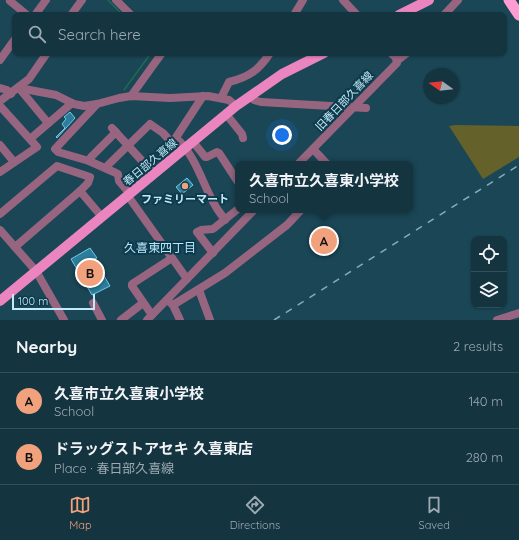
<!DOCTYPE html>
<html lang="en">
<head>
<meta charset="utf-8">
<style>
	body { margin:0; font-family:Quicksand,"Noto Sans JP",sans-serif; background:#1d3c47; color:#f1f3f6 }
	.controls { position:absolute; right:12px; bottom:12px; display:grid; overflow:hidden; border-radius:8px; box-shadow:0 1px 3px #0004 }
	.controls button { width:36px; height:36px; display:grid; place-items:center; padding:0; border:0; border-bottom:1px solid #334f59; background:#143440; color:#f1f3f6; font:20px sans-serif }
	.compass { position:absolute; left:423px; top:68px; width:36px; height:36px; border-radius:50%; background:#143440; box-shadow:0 1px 3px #0004; rotate:285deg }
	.scale { position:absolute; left:12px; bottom:10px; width:83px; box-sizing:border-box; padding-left:4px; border:2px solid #c3e9fa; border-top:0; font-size:11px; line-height:14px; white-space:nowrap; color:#c3e9fa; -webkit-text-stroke:3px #0e3b4b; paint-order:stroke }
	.you { position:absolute; left:282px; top:135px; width:14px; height:14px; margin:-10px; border:3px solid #fff; border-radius:50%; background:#1a73e8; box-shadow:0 0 0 6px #1a73e833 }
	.badge { display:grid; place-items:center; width:26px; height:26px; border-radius:50%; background:#f1a17c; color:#111; font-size:13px; font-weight:700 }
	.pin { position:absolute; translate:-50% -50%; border:2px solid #fff; box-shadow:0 1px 4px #0006 }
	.popup { position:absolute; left:235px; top:161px; width:178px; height:52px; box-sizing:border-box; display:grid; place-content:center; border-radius:8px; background:#143440; filter:drop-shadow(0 1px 3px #0005); font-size:13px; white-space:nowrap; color:#9daab1 }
	.popup b { font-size:15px; color:#f1f3f6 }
	.popup::after { content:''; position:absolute; left:50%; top:100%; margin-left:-8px; border:8px solid transparent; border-top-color:#143440 }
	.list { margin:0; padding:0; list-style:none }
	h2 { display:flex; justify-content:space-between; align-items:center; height:52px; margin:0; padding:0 16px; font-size:17px }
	h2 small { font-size:13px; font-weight:400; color:#9daab1 }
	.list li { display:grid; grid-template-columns:26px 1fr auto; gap:12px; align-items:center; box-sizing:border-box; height:56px; padding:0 16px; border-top:1px solid #334f59 }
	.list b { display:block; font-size:15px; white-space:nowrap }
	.list p { margin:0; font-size:13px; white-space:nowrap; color:#9daab1 }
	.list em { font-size:13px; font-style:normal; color:#9daab1 }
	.icon { flex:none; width:22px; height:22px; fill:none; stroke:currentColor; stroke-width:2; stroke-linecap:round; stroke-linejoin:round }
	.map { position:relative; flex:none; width:519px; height:320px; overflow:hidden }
	.search { position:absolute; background:#143440; box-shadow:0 1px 3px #0004; left:12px; right:12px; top:12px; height:44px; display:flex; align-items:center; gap:10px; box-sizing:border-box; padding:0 14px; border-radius:8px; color:#9daab1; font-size:15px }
	.sheet { height:164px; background:#143440 }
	nav { display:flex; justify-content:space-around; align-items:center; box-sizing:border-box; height:56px; border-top:1px solid #334f59; background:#143440; font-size:11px; color:#9daab1 }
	nav a { display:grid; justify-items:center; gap:2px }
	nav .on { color:#f1a17c }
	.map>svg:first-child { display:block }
	.green { fill:#64612b }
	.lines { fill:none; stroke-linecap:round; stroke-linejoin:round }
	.stream { stroke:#1e6b51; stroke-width:1.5 }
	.building { fill:#2b7f9d; stroke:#77c7e7 }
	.minor { stroke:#976580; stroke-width:8 }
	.major { stroke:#eb85bf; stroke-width:10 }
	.highway { stroke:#ff9dd3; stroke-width:11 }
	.rail { stroke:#84acbc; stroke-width:1.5; stroke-dasharray:7 7; stroke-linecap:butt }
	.poi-dot { fill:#f1a17c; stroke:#0e3b4b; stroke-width:1.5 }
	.labels { text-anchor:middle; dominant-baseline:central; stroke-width:4; stroke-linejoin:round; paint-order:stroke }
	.street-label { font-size:11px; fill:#c3e9fa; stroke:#0e3b4b }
	.poi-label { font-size:11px; font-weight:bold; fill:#c3e9fa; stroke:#0e3b4b }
	.neighbourhood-label { font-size:12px; fill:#b8e6fa; stroke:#0e3b4b }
</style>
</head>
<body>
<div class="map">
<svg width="519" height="320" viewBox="0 0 519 320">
	<rect width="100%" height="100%" fill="#1a4656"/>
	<!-- green -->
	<polygon class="green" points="456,125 519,126 519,157 483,179 449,126"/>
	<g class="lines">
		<!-- stream -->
		<g class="stream">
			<polyline points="108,0 123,15"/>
			<polyline points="124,90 151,53"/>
		</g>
	</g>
	<!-- building -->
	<g class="building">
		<polygon points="70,112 75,118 57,138 56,137 65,128 62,124 66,119 64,117"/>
		<polygon points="187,178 193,185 182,194 176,187"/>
		<polygon points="90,248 97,258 94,259 110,286 92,295 71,259"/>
	</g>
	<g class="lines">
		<!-- minor -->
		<g class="minor">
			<polyline points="116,0 131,15"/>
			<polyline points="343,0 357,15"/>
			<polyline points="10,1 27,15"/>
			<polyline points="35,15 46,0"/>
			<polyline points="71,15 82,0"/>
			<polyline points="294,15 303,0"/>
			<polyline points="444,15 458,0"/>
			<polyline points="0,60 15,39"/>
			<polyline points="397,61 407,53"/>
			<polyline points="0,88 7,90 11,94"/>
			<polyline points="19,88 56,95 74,104 84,106 97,104 119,98 131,96 170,98 208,96 229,100 236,106"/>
			<polyline points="19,88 48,123"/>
			<polyline points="251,95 254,100 261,102 366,108"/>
			<polyline points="131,96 162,53"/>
			<path d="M 221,98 L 229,82 C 249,77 259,70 270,53"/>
			<polyline points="0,101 29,79 47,53"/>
			<polyline points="97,104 55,149 58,152 89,161 116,173 118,174 119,181 130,194"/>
			<polyline points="0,106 37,147 0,172"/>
			<polyline points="226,114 242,134 243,138"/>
			<polyline points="112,128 154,174"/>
			<path d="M 176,138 C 197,157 202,184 216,207 C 218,211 222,215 225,220"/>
			<polyline points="30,139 72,103"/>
			<path d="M 193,141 C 197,148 201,151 205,157 L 207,157 L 217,152 L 219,153 L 238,182"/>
			<polyline points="0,145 14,162"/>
			<polyline points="313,149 327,164"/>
			<polyline points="89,161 91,157 116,132"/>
			<polyline points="298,164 397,63 396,58 391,53"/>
			<polyline points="106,167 150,124 163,133 171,142 173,142 203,96"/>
			<polyline points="80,191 102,217"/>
			<polyline points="128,196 187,279"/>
			<polyline points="0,214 57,166 90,177 88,183 80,191 15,247"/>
			<polyline points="0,230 36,271 64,320"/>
			<polyline points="213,253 197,232 201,230 213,229 238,209"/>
			<polyline points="199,290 210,320"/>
			<polyline points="167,300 173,305 225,273 287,225 301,210"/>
			<polyline points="93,303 102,320"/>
			<polyline points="173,305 180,320"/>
			<polyline points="152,315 132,286 132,284 172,258"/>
			<polyline points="121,320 143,303"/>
			<polyline points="147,320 254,210"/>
			<polyline points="497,320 519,313"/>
		</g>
		<!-- major -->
		<g class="major">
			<polyline points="399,15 429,0"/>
			<polyline points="0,301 236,106 282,74 324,53"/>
		</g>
		<!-- highway -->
		<polyline class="highway" points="509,0 519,15"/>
		<!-- rail -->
		<polyline class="rail" points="274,320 519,165"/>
	</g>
	<!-- markers -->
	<circle class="poi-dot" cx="185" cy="186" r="4"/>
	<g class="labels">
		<!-- street labels -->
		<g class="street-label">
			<text transform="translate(344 101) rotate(-46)">旧春日部久喜線</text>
			<text transform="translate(150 162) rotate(-40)">春日部久喜線</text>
		</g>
		<!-- poi labels -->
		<g class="poi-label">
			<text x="185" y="199">ファミリーマート</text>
		</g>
		<!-- neighbourhood labels -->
		<g class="neighbourhood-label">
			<text x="160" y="247">久喜東四丁目</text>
		</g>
	</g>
</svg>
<div class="controls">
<button><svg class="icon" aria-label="locate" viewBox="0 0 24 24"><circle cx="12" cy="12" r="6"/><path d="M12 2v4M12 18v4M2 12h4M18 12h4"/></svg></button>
<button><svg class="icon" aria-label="layers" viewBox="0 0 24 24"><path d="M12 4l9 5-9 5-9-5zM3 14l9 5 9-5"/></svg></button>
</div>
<svg class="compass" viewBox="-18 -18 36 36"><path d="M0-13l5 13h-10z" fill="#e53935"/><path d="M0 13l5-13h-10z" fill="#9daab1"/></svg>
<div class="scale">100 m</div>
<div class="you"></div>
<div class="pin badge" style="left:324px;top:241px">A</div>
<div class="popup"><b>久喜市立久喜東小学校</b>School</div>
<div class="pin badge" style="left:90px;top:273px">B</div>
<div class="search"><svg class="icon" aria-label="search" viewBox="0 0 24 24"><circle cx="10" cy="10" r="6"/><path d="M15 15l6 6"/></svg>Search here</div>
</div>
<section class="sheet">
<h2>Nearby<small>2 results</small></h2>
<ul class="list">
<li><span class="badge">A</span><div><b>久喜市立久喜東小学校</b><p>School</p></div><em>140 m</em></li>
<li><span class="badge">B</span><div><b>ドラッグストアセキ 久喜東店</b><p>Place · 春日部久喜線</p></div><em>280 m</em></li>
</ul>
</section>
<nav>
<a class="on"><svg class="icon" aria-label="map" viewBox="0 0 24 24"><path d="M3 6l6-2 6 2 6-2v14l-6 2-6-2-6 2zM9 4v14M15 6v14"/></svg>Map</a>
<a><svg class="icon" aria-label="directions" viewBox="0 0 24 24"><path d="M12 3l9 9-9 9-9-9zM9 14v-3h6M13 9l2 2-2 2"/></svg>Directions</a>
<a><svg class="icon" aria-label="saved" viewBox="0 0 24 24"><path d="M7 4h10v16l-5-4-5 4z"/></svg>Saved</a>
</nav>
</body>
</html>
